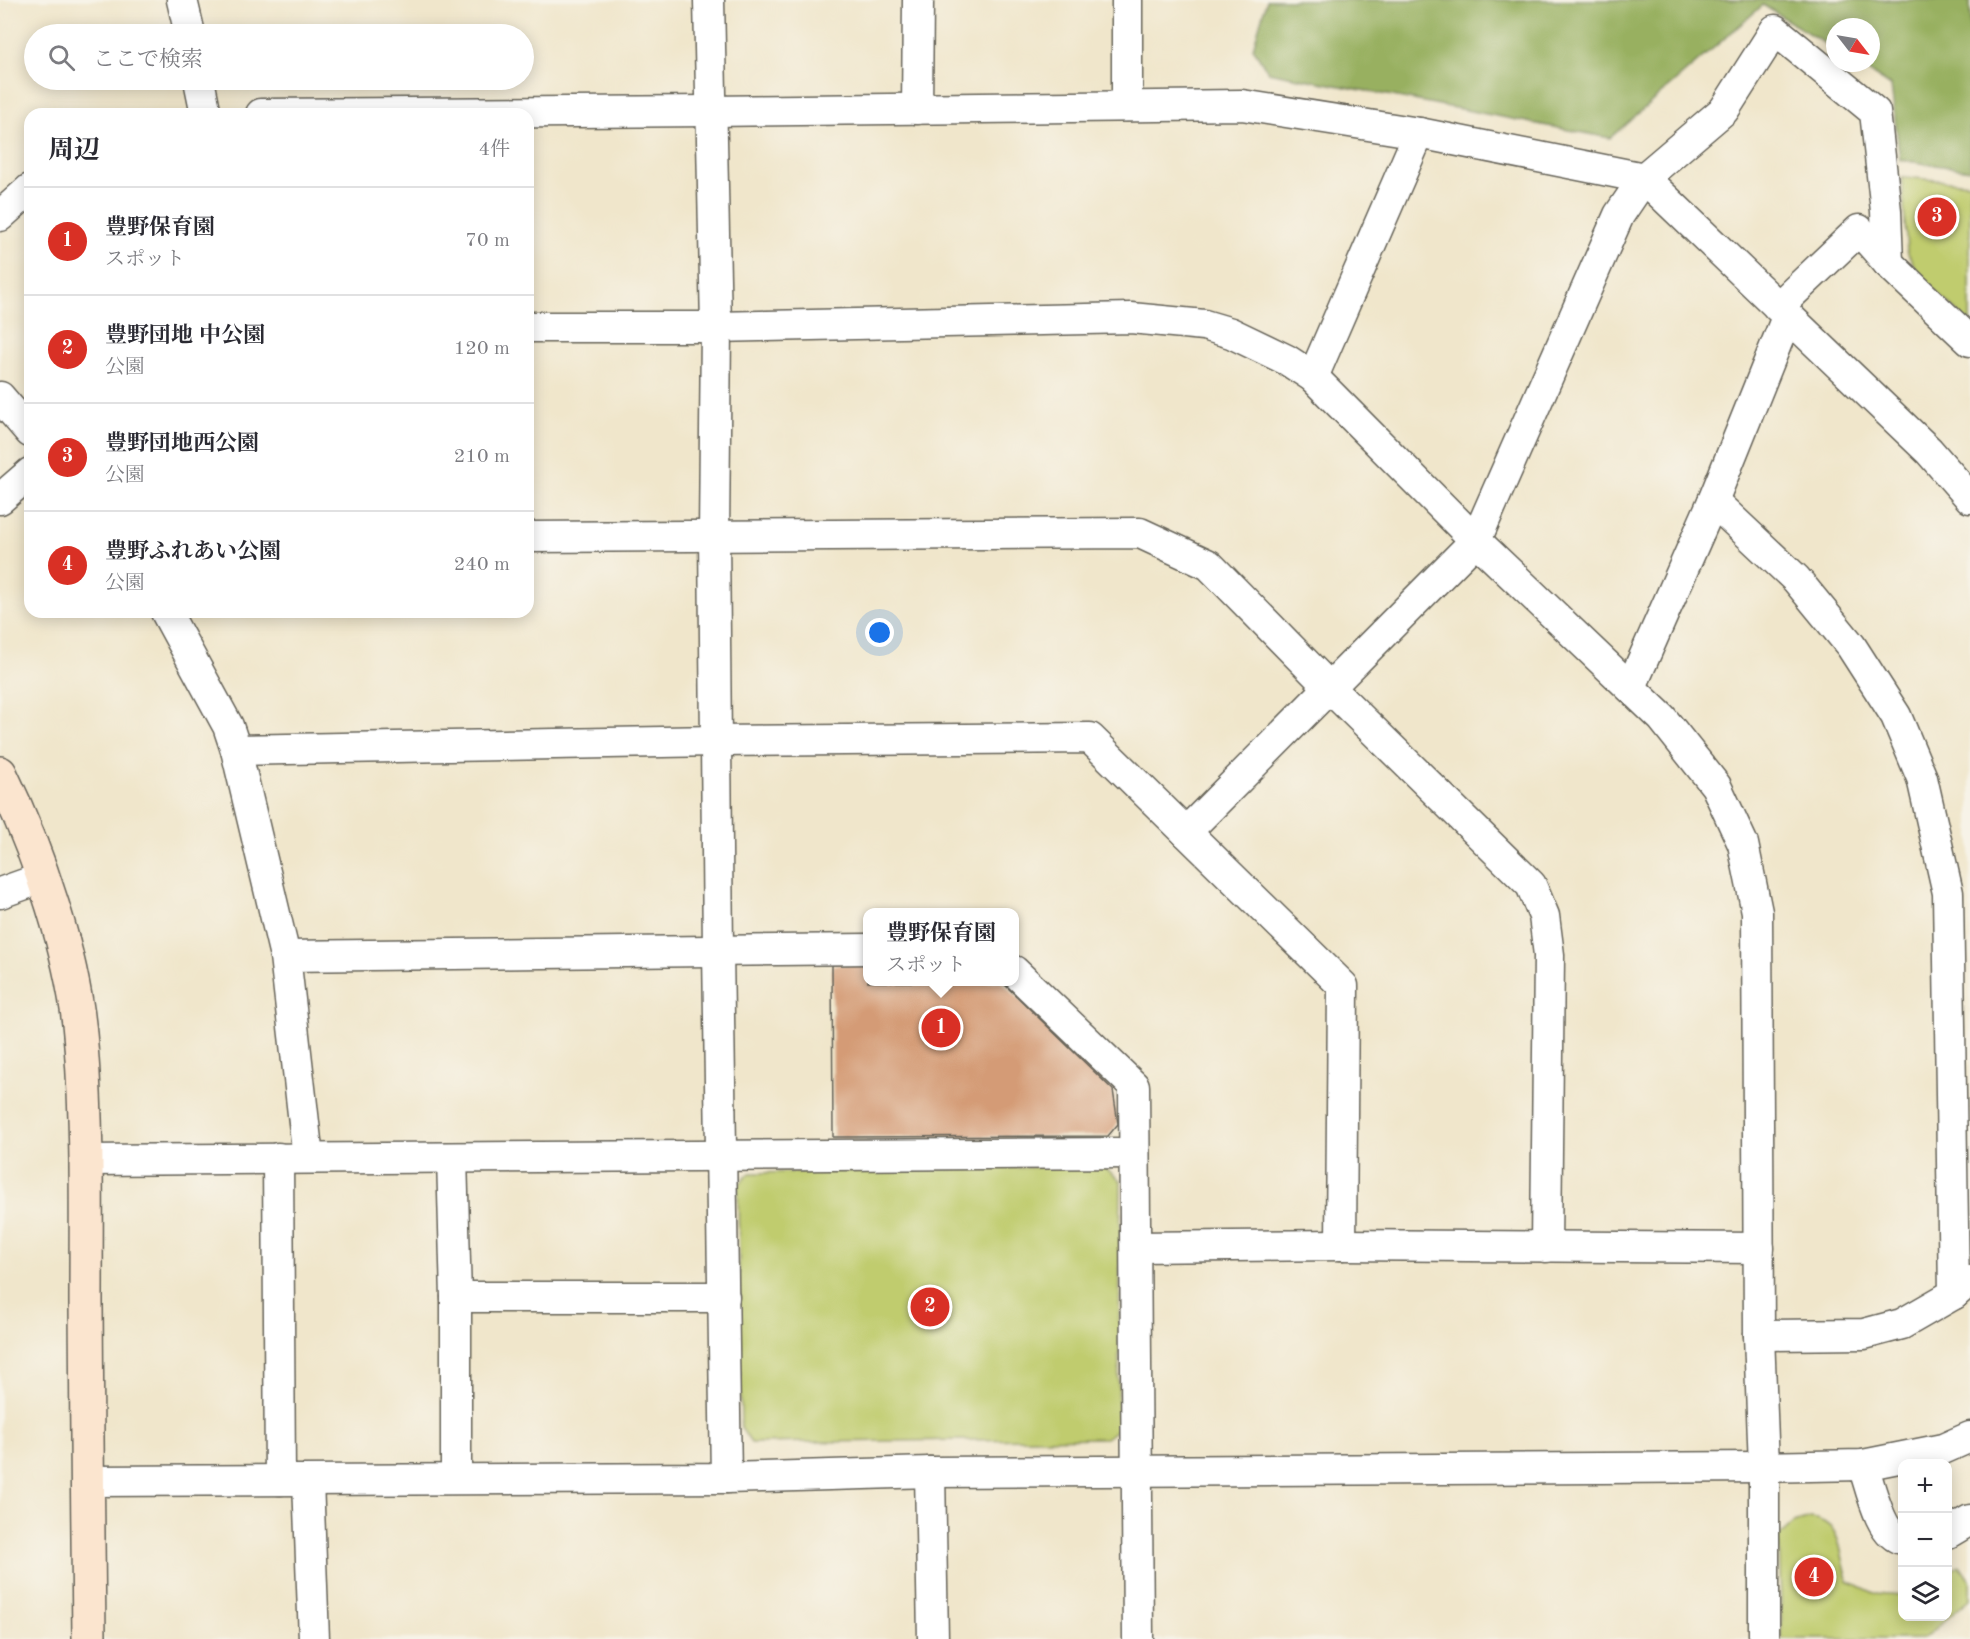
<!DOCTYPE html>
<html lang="ja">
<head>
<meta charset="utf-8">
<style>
	body { margin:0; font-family:"Old Standard TT","Noto Serif JP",serif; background:#f2f2f3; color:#2b2b33 }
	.controls { position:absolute; right:18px; bottom:18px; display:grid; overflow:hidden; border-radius:12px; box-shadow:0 3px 15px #0003 }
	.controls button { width:54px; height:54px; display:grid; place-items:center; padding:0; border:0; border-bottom:2px solid #e1e1e2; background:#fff; color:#2b2b33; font:30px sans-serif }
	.compass { position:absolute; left:1826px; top:18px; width:54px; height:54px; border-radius:50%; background:#fff; box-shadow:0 3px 15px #0003; rotate:121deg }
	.you { position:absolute; left:880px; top:633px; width:21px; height:21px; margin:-15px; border:4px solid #fff; border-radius:50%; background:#1a73e8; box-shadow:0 0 0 9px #1a73e833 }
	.badge { display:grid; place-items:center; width:39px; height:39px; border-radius:50%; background:#d93025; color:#fff; font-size:20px; font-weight:700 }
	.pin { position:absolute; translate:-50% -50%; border:3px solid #fff; box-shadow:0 2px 6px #0006 }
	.popup { position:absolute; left:863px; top:908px; width:156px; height:78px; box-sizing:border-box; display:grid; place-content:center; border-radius:12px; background:#fff; filter:drop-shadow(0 2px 4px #0005); font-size:20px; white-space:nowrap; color:#7c7c81 }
	.popup b { font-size:22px; color:#2b2b33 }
	.popup::after { content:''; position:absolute; left:50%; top:100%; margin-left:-12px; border:12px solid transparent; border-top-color:#fff }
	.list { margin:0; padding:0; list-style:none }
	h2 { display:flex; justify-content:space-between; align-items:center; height:78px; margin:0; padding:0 24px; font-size:26px }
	h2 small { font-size:20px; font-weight:400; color:#7c7c81 }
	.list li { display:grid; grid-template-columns:39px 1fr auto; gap:18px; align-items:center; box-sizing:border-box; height:108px; padding:0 24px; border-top:2px solid #e1e1e2 }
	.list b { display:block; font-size:22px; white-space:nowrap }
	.list p { margin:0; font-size:20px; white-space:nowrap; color:#7c7c81 }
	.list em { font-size:20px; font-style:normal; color:#7c7c81 }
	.icon { flex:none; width:33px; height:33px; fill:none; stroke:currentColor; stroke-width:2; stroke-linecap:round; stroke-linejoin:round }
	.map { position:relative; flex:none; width:1970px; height:1639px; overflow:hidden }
	.search { position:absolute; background:#fff; box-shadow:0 3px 15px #0003; left:24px; top:24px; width:510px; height:66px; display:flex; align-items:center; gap:15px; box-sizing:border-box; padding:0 21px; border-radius:33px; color:#7c7c81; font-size:22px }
	.panel { position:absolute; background:#fff; box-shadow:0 3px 15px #0003; left:24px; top:108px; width:510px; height:510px; border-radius:18px }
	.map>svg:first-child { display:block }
	.green { fill:#c0cc6e; stroke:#6e7445; stroke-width:1.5 }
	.forest { fill:#98b061; stroke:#5a663e; stroke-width:1.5 }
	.building { fill:#d49b76 }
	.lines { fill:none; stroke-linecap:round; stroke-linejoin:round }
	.street-casing { stroke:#666359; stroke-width:33 }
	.secondary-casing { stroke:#666359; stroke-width:36 }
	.street { stroke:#fff; stroke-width:30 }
	.secondary { stroke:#fbe5cf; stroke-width:33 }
</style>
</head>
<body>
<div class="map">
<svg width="1970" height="1639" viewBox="0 0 1970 1639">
	<rect width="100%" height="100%" fill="#f7f3e8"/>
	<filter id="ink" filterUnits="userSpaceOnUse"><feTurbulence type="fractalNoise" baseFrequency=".0167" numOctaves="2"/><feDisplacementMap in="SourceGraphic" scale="12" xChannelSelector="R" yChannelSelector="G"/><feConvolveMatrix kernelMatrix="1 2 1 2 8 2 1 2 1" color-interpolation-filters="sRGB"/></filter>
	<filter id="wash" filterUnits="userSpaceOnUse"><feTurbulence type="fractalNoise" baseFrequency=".008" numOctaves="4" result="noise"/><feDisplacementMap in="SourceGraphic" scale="24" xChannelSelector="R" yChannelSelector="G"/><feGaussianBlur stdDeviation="1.35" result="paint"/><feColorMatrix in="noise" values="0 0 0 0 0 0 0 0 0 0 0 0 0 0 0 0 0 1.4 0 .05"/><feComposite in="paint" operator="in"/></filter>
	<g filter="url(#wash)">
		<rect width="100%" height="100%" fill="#f0e6cb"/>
		<!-- green -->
		<g class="green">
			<polygon points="1902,177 1970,183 1970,323 1920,277 1907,251"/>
			<polygon points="1103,1166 1121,1181 1118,1429 1106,1438 751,1443 741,1428 738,1185 750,1173"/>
			<path d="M 1811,1518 C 1845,1523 1838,1555 1849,1581 L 1874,1593 L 1902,1595 L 1902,1616 L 1948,1616 L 1948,1572 L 1960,1566 L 1970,1581 L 1970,1599 L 1923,1639 L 1782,1639 L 1779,1536 L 1793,1523 Z"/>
		</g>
		<!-- forest -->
		<polygon class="forest" points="1267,0 1970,0 1970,170 1900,160 1891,86 1856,63 1871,63 1871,27 1835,27 1835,50 1763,5 1610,138 1268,72 1253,48"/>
		<g id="blocks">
			<!-- building -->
			<polygon class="building" points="868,964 868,982 1002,982 1113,1090 1118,1124 1108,1136 833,1137 832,965"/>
		</g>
	</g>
	<g filter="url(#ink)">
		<use href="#blocks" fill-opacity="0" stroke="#666359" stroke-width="1.5"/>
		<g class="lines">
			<!-- street casing -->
			<g class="street-casing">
				<g id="street">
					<polyline points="182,0 190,34"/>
					<polyline points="709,0 716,327 714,535 718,951 726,1478"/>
					<polyline points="1127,0 1127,106"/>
					<polyline points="199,80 206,114"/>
					<polyline points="917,109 918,0"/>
					<polyline points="261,114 711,111 1242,105 1419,133 1644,178 1929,451 1970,498"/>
					<polyline points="0,216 30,189"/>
					<polyline points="1778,307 1859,230 1888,263 1970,341"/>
					<polyline points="528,327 716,327 1131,318 1204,325 1231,333 1287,360 1313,377 1471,536 1662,718 1716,786 1743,844 1757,912 1759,1335 1764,1467 1764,1639"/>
					<polyline points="1313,377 1419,133"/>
					<polyline points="0,397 30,432"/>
					<polyline points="0,499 30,473"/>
					<polyline points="1713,501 1796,579 1851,646 1896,716 1922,778 1948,893 1954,1294"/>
					<polyline points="528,537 1140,533 1209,565 1329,687 1531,885 1544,916 1549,955 1546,1247"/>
					<polyline points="166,612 228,726 236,750 285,956 308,1158"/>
					<polyline points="1631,687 1713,501 1787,317"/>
					<polyline points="236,750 716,741 1090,738 1343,986 1341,1245"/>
					<polyline points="1186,832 1476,540 1619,215 1644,178 1724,110 1775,30 1875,112 1886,211 1888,263"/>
					<polyline points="0,893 42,878"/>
					<polyline points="285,956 868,949"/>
					<polyline points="1014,971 1134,1086 1138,1639"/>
					<polyline points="278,1158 280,1480"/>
					<polyline points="452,1158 456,1297 456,1478"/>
					<polyline points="86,1160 1133,1153"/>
					<polyline points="1136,1247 1341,1245 1759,1248"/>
					<polyline points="456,1297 724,1297"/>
					<polyline points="1759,1335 1864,1334 1902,1324 1954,1294 1969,1281"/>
					<path d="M 1863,1465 C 1870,1485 1880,1536 1902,1539"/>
					<polyline points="930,1472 933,1639"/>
					<polyline points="87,1481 726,1478 930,1472 1764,1467 1863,1465 1943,1449 1970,1437"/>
					<polyline points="308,1481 314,1639"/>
					<polyline points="1948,1533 1970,1520"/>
				</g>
			</g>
			<!-- secondary casing -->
			<g class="secondary-casing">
				<path id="secondary" d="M 0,773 C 38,851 75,958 81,1045 C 88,1131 86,1217 86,1303 C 87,1415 87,1527 89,1639"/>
			</g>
			<!-- street -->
			<use href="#street" class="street"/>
			<!-- secondary -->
			<use href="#secondary" class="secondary"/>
		</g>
	</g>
</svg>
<div class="controls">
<button>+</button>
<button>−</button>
<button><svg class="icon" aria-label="layers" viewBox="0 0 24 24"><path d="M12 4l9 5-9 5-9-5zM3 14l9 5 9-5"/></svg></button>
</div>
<svg class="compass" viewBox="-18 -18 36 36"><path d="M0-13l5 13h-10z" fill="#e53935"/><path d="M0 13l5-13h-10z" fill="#7c7c81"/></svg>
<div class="you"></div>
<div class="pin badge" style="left:941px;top:1028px">1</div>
<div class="popup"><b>豊野保育園</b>スポット</div>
<div class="pin badge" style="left:930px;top:1307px">2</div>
<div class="pin badge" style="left:1937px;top:217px">3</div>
<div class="pin badge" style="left:1814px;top:1577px">4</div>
<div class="search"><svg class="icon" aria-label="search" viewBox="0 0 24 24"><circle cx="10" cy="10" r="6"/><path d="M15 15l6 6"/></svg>ここで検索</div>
<section class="panel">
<h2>周辺<small>4件</small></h2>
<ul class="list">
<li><span class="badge">1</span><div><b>豊野保育園</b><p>スポット</p></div><em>70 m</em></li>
<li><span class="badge">2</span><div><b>豊野団地 中公園</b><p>公園</p></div><em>120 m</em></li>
<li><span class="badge">3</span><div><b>豊野団地西公園</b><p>公園</p></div><em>210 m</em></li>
<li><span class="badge">4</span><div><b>豊野ふれあい公園</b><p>公園</p></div><em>240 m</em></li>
</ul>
</section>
</div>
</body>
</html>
